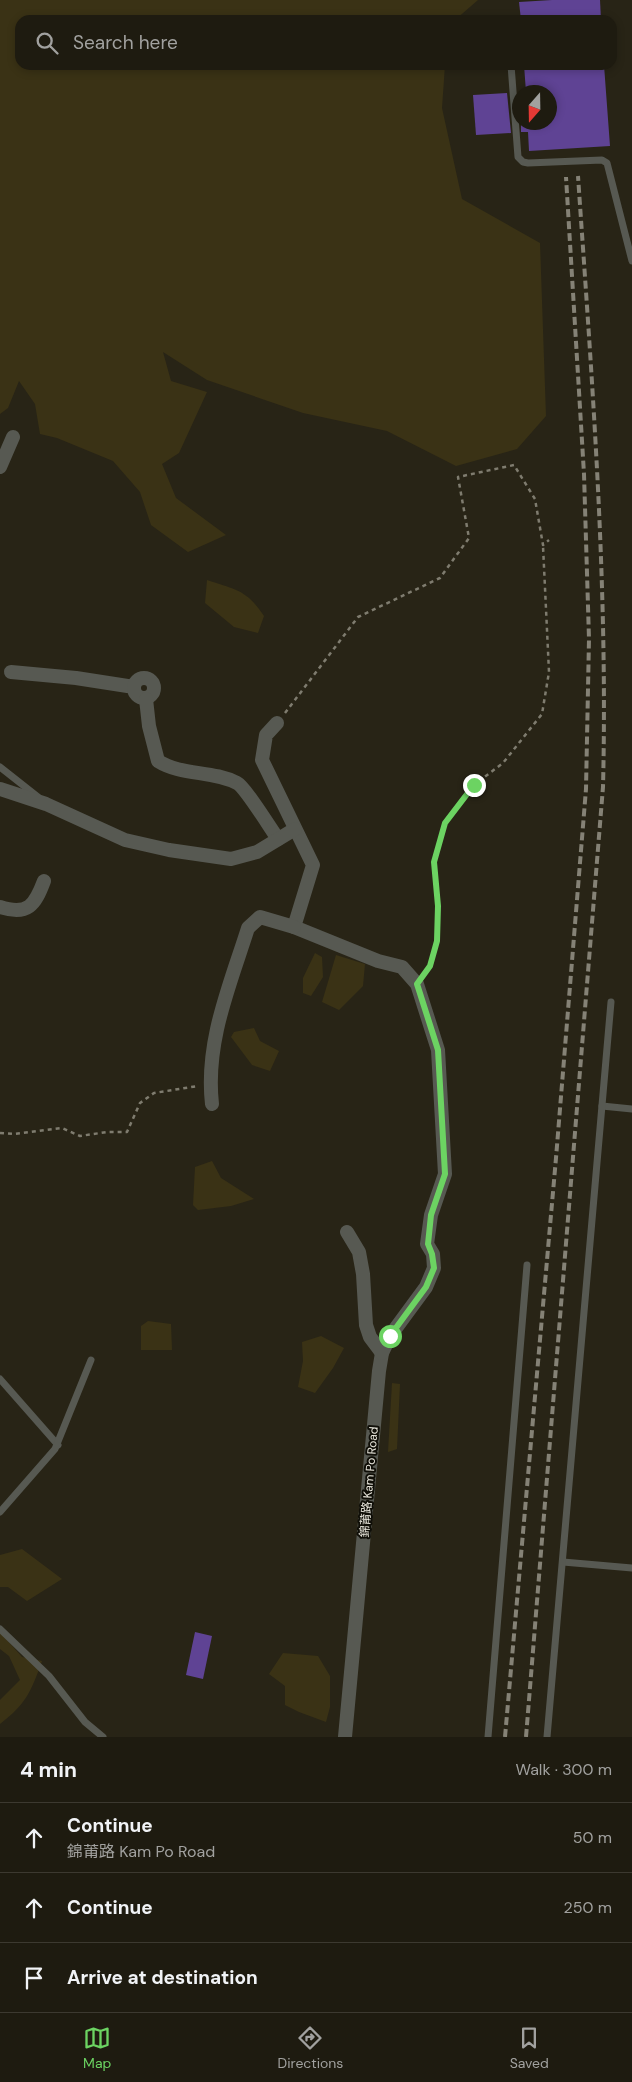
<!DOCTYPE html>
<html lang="en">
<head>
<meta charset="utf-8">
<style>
	body { margin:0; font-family:"DM Sans","Noto Sans TC",sans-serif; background:#262419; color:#f1f3f6 }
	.compass { position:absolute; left:512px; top:85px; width:45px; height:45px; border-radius:50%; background:#1e1b10; box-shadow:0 2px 8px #0003; rotate:200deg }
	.stop { position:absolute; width:15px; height:15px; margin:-11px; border:4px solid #6cd362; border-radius:50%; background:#fff }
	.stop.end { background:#6cd362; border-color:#fff; box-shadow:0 1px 5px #0008 }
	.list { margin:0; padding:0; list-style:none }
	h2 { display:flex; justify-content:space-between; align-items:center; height:65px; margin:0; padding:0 20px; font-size:21px }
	h2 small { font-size:16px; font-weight:400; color:#a1a19f }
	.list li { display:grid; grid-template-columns:32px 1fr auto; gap:15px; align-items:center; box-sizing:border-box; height:70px; padding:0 20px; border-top:1px solid #3c3930 }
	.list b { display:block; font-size:19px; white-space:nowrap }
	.list p { margin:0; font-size:16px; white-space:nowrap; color:#a1a19f }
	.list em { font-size:16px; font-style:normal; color:#a1a19f }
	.icon { flex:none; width:28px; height:28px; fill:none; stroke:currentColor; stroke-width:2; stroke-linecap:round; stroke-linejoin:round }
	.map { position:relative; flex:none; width:632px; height:1737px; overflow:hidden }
	.search { position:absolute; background:#1e1b10; box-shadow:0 2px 8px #0003; left:15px; right:15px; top:15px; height:55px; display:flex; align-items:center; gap:12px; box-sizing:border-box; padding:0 18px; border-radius:15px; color:#a1a19f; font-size:19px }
	.sheet { height:275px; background:#1e1b10 }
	nav { display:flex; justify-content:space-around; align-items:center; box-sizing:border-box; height:70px; border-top:1px solid #3c3930; background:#1e1b10; font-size:14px; color:#a1a19f }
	nav a { display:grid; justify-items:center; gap:2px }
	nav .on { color:#6cd362 }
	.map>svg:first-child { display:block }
	.green { fill:#3a3215 }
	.building { fill:#5f4394 }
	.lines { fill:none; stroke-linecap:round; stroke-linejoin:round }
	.path { stroke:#7f7c6f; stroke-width:2.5; stroke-dasharray:4 4; stroke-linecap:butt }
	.service { stroke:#575952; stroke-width:7 }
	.minor { stroke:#575952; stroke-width:14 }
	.rail { stroke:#858276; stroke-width:4; stroke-dasharray:8 4; stroke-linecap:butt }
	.route { stroke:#6cd362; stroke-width:6 }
	.labels { text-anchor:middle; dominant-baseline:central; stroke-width:4; stroke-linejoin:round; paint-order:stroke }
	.street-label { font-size:12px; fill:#e8e6dc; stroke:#0f0e07 }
</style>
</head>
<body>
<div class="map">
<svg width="632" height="1737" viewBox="0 0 632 1737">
	<rect width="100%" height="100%" fill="#282416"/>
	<!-- green -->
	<g class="green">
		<polygon points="0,0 478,0 455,20 20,20 20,65 445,65 442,108 462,199 540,243 546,416 517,449 456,466 387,431 303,413 207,380 163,352 171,381 207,392 179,453 162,464 176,498 226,535 188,552 151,525 140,492 113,461 57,438 40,434 35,404 19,381 8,408 0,414"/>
		<path d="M 207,580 C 236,590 246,589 264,616 L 258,633 L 234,627 L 205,603 Z"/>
		<polygon points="315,953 322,957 323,977 311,996 303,993 303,978"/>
		<polygon points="336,955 365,964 363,986 339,1010 322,1002"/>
		<polygon points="254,1028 260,1041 279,1051 270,1071 252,1065 231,1037 234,1032"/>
		<polygon points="212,1161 221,1178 254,1199 231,1206 198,1210 193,1205 195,1167"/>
		<polygon points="148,1321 171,1324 172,1350 141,1350 141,1326"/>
		<polygon points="321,1336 344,1348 333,1368 315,1393 298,1387 303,1361 302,1342"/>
		<polygon points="392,1383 400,1384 397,1449 388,1452"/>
		<polygon points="22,1549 62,1579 27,1601 8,1587 0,1587 0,1555"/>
		<path d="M 0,1632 L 22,1657 L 42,1661 C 31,1692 26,1704 0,1724 L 0,1700 L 20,1680 L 9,1656 L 0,1649 Z"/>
		<polygon points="283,1653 318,1656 330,1676 330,1707 326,1722 299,1712 285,1705 285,1686 269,1674"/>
	</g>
	<!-- building -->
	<g class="building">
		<polygon points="552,0 600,0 601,20 521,20 519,2"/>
		<polygon points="524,65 604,65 610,146 529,151 528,132 521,132 521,122 550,122 550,92 526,92"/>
		<polygon points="507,93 511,133 476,135 473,95"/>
		<polygon points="195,1632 212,1636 203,1679 186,1675"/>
	</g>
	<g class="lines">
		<!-- path -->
		<g class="path">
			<polyline points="285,713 358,617 440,578 469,538 458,477 514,465 535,499 543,545 549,540"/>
			<polyline points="425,973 430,966 437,941 438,906 434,862 445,823 474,785 503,763 542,714 549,672 543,546"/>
			<polyline points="0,1133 14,1134 62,1128 80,1136 107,1132 127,1132 140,1103 154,1093 198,1086"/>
		</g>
		<!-- service -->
		<g class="service">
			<polyline points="511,65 518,157 523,162 528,163 602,160 607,163 632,261"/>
			<polyline points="0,767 38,797"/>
			<polyline points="602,1106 632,1109"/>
			<polyline points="0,1379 58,1445"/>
			<polyline points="0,1512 55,1449 91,1360"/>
			<polyline points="563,1562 632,1568"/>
			<polyline points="0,1629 49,1676 85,1722 103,1737"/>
			<polyline points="488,1737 527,1265"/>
			<polyline points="547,1737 611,1002"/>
		</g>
		<!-- minor -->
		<g class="minor">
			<polyline points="0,467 13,437"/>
			<polyline points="11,672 76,678 134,687"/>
			<circle cx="144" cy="688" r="10"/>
			<path d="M 146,699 L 149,726 L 158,761 C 182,776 212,770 237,783 C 245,787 271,829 278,839"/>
			<polyline points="277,723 266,735 262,760 313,865 294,927 378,961 402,967 417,984 438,1050 445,1174 431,1215 427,1244 433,1254 434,1268 426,1287 390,1336 382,1353 379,1371 345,1737"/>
			<polyline points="0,789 46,804 125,840 169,850 231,859 257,852 295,829"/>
			<path d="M 0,907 C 28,916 35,905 44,881"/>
			<path d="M 212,1104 C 205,1042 230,985 248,928 L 260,917 L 294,927"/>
			<polyline points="347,1232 359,1252 363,1274 366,1325 370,1337 382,1353"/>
		</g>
		<!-- rail -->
		<g class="rail">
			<polyline points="505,1737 556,1158 586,789 589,639 584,474 566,177"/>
			<path d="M 526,1737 L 603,787 C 608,583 592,380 578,176"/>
		</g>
	</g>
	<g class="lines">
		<!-- route -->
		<polyline class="route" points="390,1336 426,1287 434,1268 432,1254 428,1244 431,1215 445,1174 438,1050 417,984 430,966 437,941 438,906 434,862 445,823 474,785"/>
	</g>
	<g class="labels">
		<!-- street labels -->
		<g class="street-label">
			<text transform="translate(369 1482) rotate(-85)">錦莆路 Kam Po Road</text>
		</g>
	</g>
</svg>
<svg class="compass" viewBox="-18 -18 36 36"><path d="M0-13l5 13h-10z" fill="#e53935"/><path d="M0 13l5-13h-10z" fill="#a1a19f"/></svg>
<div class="stop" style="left:390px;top:1336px"></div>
<div class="stop end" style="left:474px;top:785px"></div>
<div class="search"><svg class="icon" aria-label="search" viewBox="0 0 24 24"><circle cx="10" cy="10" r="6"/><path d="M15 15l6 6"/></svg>Search here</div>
</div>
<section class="sheet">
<h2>4 min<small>Walk · 300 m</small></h2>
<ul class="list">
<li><svg class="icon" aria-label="ahead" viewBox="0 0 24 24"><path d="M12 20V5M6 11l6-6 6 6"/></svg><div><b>Continue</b><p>錦莆路 Kam Po Road</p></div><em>50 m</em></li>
<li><svg class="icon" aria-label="ahead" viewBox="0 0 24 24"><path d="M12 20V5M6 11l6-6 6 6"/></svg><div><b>Continue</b></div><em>250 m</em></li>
<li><svg class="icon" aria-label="arrive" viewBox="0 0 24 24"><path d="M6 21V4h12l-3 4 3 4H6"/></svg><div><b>Arrive at destination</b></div></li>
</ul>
</section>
<nav>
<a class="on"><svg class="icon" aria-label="map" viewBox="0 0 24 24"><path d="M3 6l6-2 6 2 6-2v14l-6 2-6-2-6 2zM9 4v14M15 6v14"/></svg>Map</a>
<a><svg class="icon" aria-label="directions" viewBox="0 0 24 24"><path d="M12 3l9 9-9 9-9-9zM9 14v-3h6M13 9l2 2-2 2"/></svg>Directions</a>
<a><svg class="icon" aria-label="saved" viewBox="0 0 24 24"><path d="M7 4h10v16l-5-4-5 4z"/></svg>Saved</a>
</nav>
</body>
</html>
